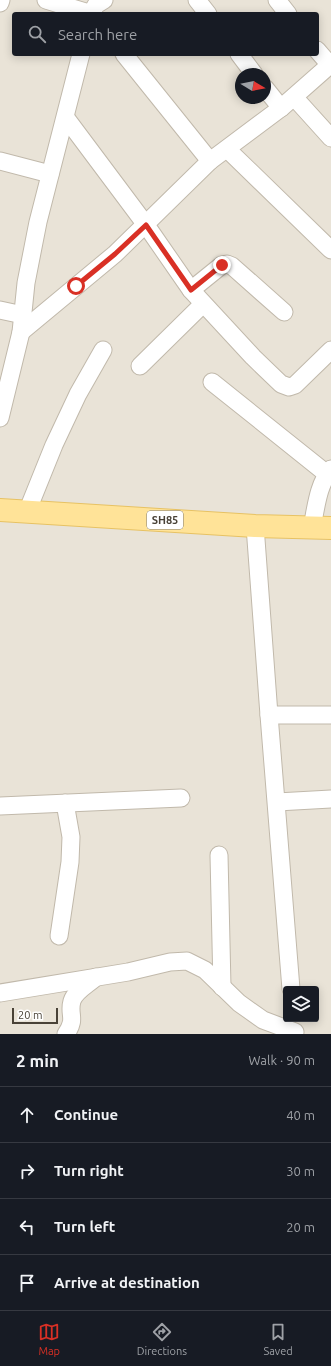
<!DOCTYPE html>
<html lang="en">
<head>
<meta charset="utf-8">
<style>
	body { margin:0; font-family:Ubuntu,sans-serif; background:#242831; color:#f1f3f6 }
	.controls { position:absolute; right:12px; bottom:12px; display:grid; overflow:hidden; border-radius:4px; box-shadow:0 2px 10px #0003 }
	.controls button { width:36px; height:36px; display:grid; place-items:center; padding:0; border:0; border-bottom:1px solid #363941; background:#171b24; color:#f1f3f6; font:20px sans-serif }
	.compass { position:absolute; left:235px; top:68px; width:36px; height:36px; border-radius:50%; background:#171b24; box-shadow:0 2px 10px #0003; rotate:100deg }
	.scale { position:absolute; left:12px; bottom:10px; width:46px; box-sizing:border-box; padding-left:4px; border:2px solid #494237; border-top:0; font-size:11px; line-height:14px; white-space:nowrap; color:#494237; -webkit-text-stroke:3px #fff; paint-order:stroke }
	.stop { position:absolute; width:12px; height:12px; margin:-9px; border:3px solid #d93025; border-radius:50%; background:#fff }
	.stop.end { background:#d93025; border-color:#fff; box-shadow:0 1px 4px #0008 }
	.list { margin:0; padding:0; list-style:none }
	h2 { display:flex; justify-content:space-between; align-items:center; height:52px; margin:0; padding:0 16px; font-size:17px }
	h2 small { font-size:13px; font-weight:400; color:#9ea1a6 }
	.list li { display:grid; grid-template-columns:26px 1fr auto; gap:12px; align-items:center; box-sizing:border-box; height:56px; padding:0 16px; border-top:1px solid #363941 }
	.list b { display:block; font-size:15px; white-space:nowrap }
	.list em { font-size:13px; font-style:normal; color:#9ea1a6 }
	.icon { flex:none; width:22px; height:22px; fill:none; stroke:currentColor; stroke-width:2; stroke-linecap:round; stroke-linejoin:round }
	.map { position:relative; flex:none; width:331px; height:1034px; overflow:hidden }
	.search { position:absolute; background:#171b24; box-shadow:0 2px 10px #0003; left:12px; right:12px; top:12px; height:44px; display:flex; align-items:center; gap:10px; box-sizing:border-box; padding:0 14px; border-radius:4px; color:#9ea1a6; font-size:15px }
	.sheet { height:276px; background:#171b24 }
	nav { display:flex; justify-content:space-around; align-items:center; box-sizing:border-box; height:56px; border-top:1px solid #363941; background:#171b24; font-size:11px; color:#9ea1a6 }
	nav a { display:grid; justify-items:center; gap:2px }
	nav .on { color:#d93025 }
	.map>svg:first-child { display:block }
	.residential { fill:#e9e3d7; fill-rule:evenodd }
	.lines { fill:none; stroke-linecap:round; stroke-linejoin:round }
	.street-casing { stroke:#c1b9ab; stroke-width:19 }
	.primary-casing { stroke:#e7c264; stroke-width:24 }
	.street { stroke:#fff; stroke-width:17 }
	.primary { stroke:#ffe398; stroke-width:22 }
	.route { stroke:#d93025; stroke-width:5 }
	.labels { text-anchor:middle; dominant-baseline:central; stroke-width:3; stroke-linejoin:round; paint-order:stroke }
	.shield { fill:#fff; stroke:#807b73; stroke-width:1 }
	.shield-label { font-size:11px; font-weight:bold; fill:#494237 }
</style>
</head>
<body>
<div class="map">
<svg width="331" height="1034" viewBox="0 0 331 1034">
	<rect width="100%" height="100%" fill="#f5f1e9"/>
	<!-- residential -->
	<path class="residential" d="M 0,0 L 331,0 L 331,1034 L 0,1034 ZM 14,14 L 317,14 L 317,54 L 14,54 ZM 241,74 L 265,74 L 265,98 L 241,98 ZM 286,989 L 316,989 L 316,1019 L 286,1019 Z"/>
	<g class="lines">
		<!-- street casing -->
		<g class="street-casing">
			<g id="street">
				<polyline points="46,0 92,14"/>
				<polyline points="197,0 208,14"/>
				<polyline points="277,0 288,14"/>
				<polyline points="0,3 1,0"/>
				<polyline points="91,14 96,5 104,0"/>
				<polyline points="317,50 330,65"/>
				<polyline points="124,54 210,161"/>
				<polyline points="239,54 254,74"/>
				<polyline points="265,88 281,108"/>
				<polyline points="294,97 331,138"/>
				<polyline points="66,118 146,225 191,290 253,357 281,384 289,387 295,385 331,350"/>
				<polyline points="227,149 331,250"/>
				<polyline points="0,161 50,174"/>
				<polyline points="191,290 222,265 227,264 232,266 284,312"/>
				<polyline points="0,310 23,315"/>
				<polyline points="21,332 115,254 210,161 281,108 331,64"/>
				<polyline points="140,366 203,304"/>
				<polyline points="212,382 327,474"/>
				<polyline points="0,418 21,332 26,283 38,222 81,54"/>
				<polyline points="27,512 54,445 78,394 103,350"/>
				<polyline points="255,526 269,715 291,989"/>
				<path d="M 312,527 C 316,508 318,484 331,469"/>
				<polyline points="269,715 331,715"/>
				<polyline points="277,802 331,799"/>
				<polyline points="0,806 181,798"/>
				<polyline points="219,855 222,987"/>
				<polyline points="59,936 70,862 71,837 65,803"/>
				<polyline points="0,993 128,972 170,962 187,961 205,970 239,1003 263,1020 295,1032"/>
				<path d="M 66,1034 C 77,1018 68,1015 72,1001 C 75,991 89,984 96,977"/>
			</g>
		</g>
		<!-- primary casing -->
		<g class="primary-casing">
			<polyline id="primary" points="0,510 255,526 331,528"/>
		</g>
		<!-- street -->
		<use href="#street" class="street"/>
		<!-- primary -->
		<use href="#primary" class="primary"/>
	</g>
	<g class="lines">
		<!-- route -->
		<polyline class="route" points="76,286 115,254 146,225 191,290 222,265"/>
	</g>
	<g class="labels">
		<!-- shield labels -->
		<rect class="shield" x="147" y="511" width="36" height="18" rx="3"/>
		<g class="shield-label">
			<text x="165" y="520">SH85</text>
		</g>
	</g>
</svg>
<div class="controls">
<button><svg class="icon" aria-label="layers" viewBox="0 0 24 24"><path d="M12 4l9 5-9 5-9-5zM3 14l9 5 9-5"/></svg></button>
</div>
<svg class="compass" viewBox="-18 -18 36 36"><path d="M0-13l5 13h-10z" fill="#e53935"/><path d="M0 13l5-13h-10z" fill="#9ea1a6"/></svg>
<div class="scale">20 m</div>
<div class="stop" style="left:76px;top:286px"></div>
<div class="stop end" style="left:222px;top:265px"></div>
<div class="search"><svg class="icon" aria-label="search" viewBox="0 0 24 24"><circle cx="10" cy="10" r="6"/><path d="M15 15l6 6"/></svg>Search here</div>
</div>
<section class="sheet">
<h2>2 min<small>Walk · 90 m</small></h2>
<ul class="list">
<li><svg class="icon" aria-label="ahead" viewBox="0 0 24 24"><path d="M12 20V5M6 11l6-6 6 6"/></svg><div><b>Continue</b></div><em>40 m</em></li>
<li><svg class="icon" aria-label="right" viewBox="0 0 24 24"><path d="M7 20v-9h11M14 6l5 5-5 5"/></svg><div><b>Turn right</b></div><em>30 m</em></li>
<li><svg class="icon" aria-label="left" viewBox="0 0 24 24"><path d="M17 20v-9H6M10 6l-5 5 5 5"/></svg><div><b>Turn left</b></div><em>20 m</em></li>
<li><svg class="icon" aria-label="arrive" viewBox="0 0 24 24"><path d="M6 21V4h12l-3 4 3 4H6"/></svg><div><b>Arrive at destination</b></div></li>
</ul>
</section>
<nav>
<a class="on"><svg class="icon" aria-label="map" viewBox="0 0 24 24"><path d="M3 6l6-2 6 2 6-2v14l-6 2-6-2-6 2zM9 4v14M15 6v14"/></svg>Map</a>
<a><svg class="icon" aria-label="directions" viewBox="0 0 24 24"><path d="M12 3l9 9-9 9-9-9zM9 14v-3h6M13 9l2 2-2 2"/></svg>Directions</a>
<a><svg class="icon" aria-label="saved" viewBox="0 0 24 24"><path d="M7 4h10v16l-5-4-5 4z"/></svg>Saved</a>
</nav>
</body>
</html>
